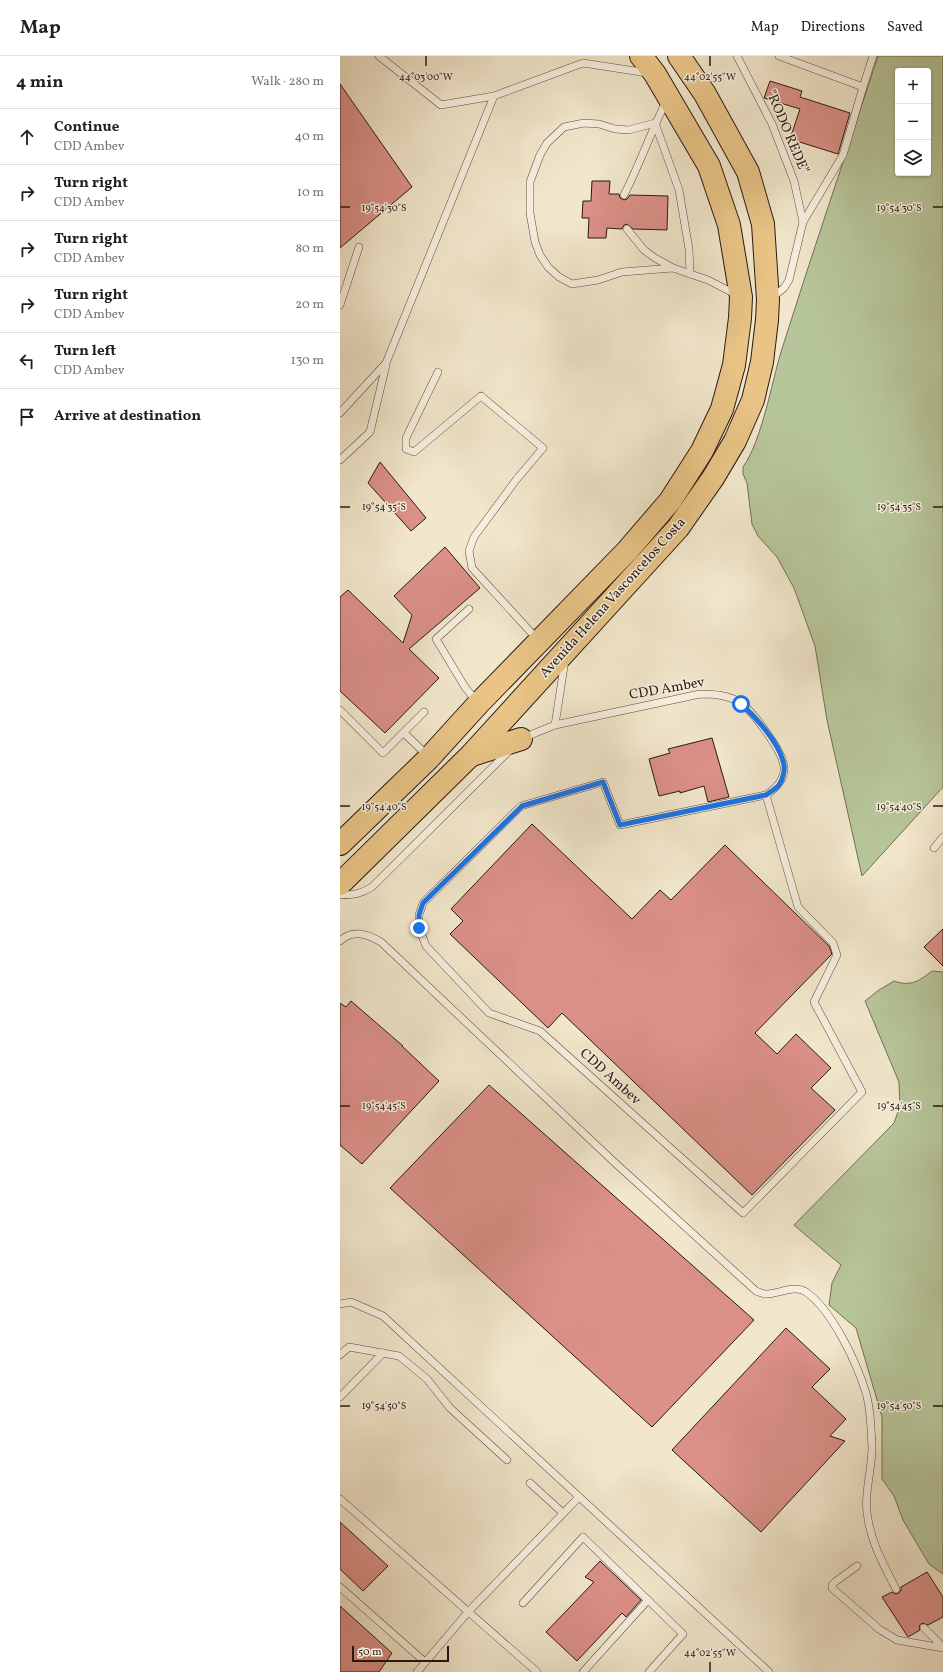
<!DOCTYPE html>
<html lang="en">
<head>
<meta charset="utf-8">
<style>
	body { margin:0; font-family:Vollkorn,serif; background:#f6f6f6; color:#202124 }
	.controls { position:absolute; right:12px; top:12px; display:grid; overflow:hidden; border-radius:4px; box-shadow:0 1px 3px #0004 }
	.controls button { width:36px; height:36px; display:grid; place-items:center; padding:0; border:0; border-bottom:1px solid #e0e0e0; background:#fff; color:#202124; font:20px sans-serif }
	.scale { position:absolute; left:12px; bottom:10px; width:97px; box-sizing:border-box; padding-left:4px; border:2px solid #281913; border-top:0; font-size:11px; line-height:14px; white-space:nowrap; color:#281913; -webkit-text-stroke:3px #f7efde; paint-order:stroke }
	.stop { position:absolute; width:12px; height:12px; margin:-9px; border:3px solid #1a73e8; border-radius:50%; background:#fff }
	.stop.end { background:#1a73e8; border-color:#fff; box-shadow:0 1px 4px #0008 }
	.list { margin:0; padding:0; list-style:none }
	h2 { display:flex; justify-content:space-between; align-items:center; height:52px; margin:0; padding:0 16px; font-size:17px }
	h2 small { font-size:13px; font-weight:400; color:#757577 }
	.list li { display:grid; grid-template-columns:26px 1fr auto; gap:12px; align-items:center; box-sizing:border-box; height:56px; padding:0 16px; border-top:1px solid #e0e0e0 }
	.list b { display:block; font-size:15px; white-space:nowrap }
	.list p { margin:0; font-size:13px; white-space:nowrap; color:#757577 }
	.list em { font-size:13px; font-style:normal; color:#757577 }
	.icon { flex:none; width:22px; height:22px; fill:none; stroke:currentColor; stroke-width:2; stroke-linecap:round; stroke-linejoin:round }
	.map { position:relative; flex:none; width:603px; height:1616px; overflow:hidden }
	header { display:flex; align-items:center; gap:24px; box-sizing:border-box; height:56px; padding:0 20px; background:#fff; border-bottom:1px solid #e0e0e0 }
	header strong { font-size:19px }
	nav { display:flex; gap:22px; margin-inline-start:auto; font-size:14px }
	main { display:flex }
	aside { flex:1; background:#fff }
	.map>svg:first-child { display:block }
	.green { fill:#b7c69a; stroke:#707056; fill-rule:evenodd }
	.building { fill:#db9088; stroke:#281913 }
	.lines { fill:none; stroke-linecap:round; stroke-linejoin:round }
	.service-casing { stroke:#5a4c41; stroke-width:8 }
	.trunk-casing { stroke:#281913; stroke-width:24 }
	.service { stroke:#f7efde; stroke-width:7 }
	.trunk { stroke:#e9c486; stroke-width:22 }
	.route { stroke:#1a73e8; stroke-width:5 }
	.ticks { fill:none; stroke:#281913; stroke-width:1.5 }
	.labels { text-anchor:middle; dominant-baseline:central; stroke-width:3; stroke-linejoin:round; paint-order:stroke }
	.street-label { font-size:14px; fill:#281913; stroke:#f7efde }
	.ticks-label { font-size:10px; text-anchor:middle; fill:#281913; stroke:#f7efde; stroke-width:3; stroke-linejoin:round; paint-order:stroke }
</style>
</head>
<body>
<header>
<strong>Map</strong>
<nav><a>Map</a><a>Directions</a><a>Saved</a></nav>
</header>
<main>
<aside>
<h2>4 min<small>Walk · 280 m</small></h2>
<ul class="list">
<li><svg class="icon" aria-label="ahead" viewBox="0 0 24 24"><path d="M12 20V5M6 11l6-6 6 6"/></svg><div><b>Continue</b><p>CDD Ambev</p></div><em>40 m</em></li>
<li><svg class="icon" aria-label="right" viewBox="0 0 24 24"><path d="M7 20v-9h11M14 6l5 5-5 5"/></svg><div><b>Turn right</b><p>CDD Ambev</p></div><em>10 m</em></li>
<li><svg class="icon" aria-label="right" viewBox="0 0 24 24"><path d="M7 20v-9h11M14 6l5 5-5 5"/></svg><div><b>Turn right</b><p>CDD Ambev</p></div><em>80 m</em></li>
<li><svg class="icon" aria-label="right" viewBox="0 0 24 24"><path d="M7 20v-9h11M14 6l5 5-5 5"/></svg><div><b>Turn right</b><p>CDD Ambev</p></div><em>20 m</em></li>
<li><svg class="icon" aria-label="left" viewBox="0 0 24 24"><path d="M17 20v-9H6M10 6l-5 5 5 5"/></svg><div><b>Turn left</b><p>CDD Ambev</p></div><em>130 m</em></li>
<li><svg class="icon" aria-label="arrive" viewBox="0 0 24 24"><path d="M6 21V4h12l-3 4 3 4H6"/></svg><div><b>Arrive at destination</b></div></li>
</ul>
</aside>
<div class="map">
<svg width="603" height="1616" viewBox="0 0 603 1616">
	<rect width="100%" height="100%" fill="#f2e7cc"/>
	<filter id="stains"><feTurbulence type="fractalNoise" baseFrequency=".005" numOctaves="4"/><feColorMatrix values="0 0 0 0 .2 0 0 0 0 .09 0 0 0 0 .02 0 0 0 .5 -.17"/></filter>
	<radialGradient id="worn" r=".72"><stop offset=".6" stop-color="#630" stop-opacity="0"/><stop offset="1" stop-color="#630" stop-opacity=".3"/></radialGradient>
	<!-- green -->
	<g class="green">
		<path d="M 538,0 L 603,0 L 603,731 L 522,820 L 487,664 L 475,590 L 454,532 L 437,501 L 418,480 L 412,468 L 407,427 L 403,418 L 403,411 C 422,384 431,329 441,296 C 472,197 506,99 538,0 ZM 558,15 L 588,15 L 588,117 L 558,117 Z"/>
		<path d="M 592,915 L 603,916 L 603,1518 L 589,1508 L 563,1464 L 554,1440 L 542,1423 L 542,1361 L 516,1272 L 489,1249 L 492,1227 L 501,1209 L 454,1169 L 554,1067 L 560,1050 L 559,1026 L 525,945 L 539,934 L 554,925 C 571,931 579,925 592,915 Z"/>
	</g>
	<!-- building -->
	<g class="building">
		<polygon points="430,25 462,35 460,41 510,57 498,98 450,83 460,53 424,42"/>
		<polygon points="0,28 72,131 0,192"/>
		<polygon points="252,125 270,125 269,138 279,138 280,142 284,144 287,143 290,139 328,140 327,174 293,173 287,168 284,169 282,173 267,172 266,182 248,182 249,162 242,162 243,145 251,145"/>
		<polygon points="40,406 86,462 71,475 28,427"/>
		<polygon points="105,491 140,532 69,593 99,622 45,677 0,635 0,541 8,534 63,587 72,559 54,540"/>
		<polygon points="372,682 389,741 368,746 364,730 340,737 340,735 319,740 309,703 330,697 328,693"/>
		<polygon points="192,768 292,863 320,834 331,844 385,789 489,890 492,898 415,977 437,998 456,978 491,1012 471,1032 495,1054 412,1139 222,957 208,972 110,878 123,865 111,853"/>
		<polygon points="603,873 603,910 584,891"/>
		<polygon points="11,945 63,990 62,990 99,1025 22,1108 0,1089 0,947 6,951"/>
		<polygon points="149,1029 414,1264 312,1371 50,1132"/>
		<polygon points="446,1272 490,1313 472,1331 506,1363 490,1380 505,1385 421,1476 332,1394"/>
		<polygon points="0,1466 48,1510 23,1535 0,1513"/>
		<polygon points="260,1505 301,1544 286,1561 282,1557 237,1605 206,1576 254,1526 245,1521"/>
		<polygon points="587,1516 603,1541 603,1561 588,1569 582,1567 579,1570 580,1574 568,1581 542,1541 552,1536 555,1538 559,1537 561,1534 561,1531"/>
		<polygon points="0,1550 52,1597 39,1616 0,1616"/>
	</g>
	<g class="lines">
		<!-- service casing -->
		<g class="service-casing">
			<g id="service">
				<polyline points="39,0 101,49 154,40"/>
				<polyline points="397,0 432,68 454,125 463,166 449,224 444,232 431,242"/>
				<polyline points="439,0 523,31 533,0"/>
				<polyline points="315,67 289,74 275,73 259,68 244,67 224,71 207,87 200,99 190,126 190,157 195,186 200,199 208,211 219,221 232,228 258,224 282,216 333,212"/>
				<polyline points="315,67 339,134 349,193 350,218"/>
				<path d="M 284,139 C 300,108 311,75 327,44"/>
				<polyline points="463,166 503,99 523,31"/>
				<polyline points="287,173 304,194 315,202 333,212 368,224 397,239"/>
				<polyline points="0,249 19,191"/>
				<polyline points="98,316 66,382 66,393 74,396 141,340 203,392 176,424 134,481 129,495 132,512 198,584"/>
				<polyline points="0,357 46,307 154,40 243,7 308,17"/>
				<polyline points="0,404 30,376 46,309"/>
				<polyline points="129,553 96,583 125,631 137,646"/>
				<polyline points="0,654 43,697 84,656"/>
				<polyline points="215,669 225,604"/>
				<polyline points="64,677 88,700"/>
				<path d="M 183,682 L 215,669 L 360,638 C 374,638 388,639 401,647 C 412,655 419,666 427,677 C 443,701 456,719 426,739 L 458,851 L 493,887 L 497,899 L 474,946 L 522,1036 L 403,1157 L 200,975 L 149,957 L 86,890 L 79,872 L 79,859 L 83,847 L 181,750 L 263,726 L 280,769 L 426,739"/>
				<polyline points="594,792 603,781"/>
				<path d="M 0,839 C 13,839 21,838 32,831 L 171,693"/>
				<path d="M 0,885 C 13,873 27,878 41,886 L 273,1105 L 416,1235 C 418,1236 422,1237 424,1238 C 437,1239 454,1228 466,1236 C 492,1254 517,1307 526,1337 C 531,1354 531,1373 532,1391 C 532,1415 523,1440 528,1463 C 532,1489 545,1511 556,1533"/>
				<polyline points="0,1248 11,1246 43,1260 429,1616"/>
				<polyline points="0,1299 9,1291 59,1300 87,1323 110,1352 167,1404"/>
				<polyline points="0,1341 43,1297"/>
				<polyline points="190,1427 223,1457"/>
				<polyline points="0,1443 197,1616"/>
				<polyline points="517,1510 495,1526 492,1529 492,1532 539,1573 557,1584 603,1592"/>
				<polyline points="0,1531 85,1606"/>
				<polyline points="183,1547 243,1481 343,1578 309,1616"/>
				<polyline points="584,1572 603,1591"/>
				<polyline points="77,1616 128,1556 239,1441"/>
				<polyline points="243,1616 308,1544"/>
			</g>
		</g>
		<!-- trunk casing -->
		<g class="trunk-casing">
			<g id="trunk">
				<polyline points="132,699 181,683"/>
				<polyline points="0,788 89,702 139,647 287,495 330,445 362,395 382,353 394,309 400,262 401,241 389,169 369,110 315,18 301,0"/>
				<polyline points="0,828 131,699 338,472 373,422 395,385 413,344 422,306 427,264 428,244 423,168 408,116 365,38 339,0"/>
			</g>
		</g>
		<!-- service -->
		<use href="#service" class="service"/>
		<!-- trunk -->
		<use href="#trunk" class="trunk"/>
	</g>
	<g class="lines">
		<!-- route -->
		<path class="route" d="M 79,872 L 79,859 L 83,847 L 182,750 L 263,726 L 280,769 L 426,739 C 430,736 436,733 439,729 C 443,723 446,713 443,705 C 438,686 416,661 401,648"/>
	</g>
	<!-- ticks -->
	<path class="ticks" d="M 86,0 L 86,10M 370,0 L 370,10M 0,151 L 10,151M 593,151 L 603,151M 0,451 L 10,451M 593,451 L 603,451M 0,750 L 10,750M 593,750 L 603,750M 0,1050 L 10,1050M 593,1050 L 603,1050M 0,1350 L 10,1350M 593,1350 L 603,1350M 370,1606 L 370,1616"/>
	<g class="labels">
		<!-- street labels -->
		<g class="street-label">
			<text transform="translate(447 76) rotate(67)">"RODO REDE"</text>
			<text transform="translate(273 542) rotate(-48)">Avenida Helena Vasconcelos Costa</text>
			<text transform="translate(327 633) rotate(-10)">CDD Ambev</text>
			<text transform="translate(270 1021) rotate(42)">CDD Ambev</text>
		</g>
	</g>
	<g class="ticks-label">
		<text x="86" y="24">44°03'00"W</text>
		<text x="370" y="24">44°02'55"W</text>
		<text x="44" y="155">19°54'30"S</text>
		<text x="559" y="155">19°54'30"S</text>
		<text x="44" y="454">19°54'35"S</text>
		<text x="559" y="454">19°54'35"S</text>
		<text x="44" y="754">19°54'40"S</text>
		<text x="559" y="754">19°54'40"S</text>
		<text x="44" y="1053">19°54'45"S</text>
		<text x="559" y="1053">19°54'45"S</text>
		<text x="44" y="1353">19°54'50"S</text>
		<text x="559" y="1353">19°54'50"S</text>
		<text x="370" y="1600">44°02'55"W</text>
	</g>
	<rect width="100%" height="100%" filter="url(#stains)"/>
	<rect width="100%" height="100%" fill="url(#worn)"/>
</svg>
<div class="controls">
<button>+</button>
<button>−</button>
<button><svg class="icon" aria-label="layers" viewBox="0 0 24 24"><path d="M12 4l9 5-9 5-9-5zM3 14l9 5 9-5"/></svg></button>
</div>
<div class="scale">50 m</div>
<div class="stop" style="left:401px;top:648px"></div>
<div class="stop end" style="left:79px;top:872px"></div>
</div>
</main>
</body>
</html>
